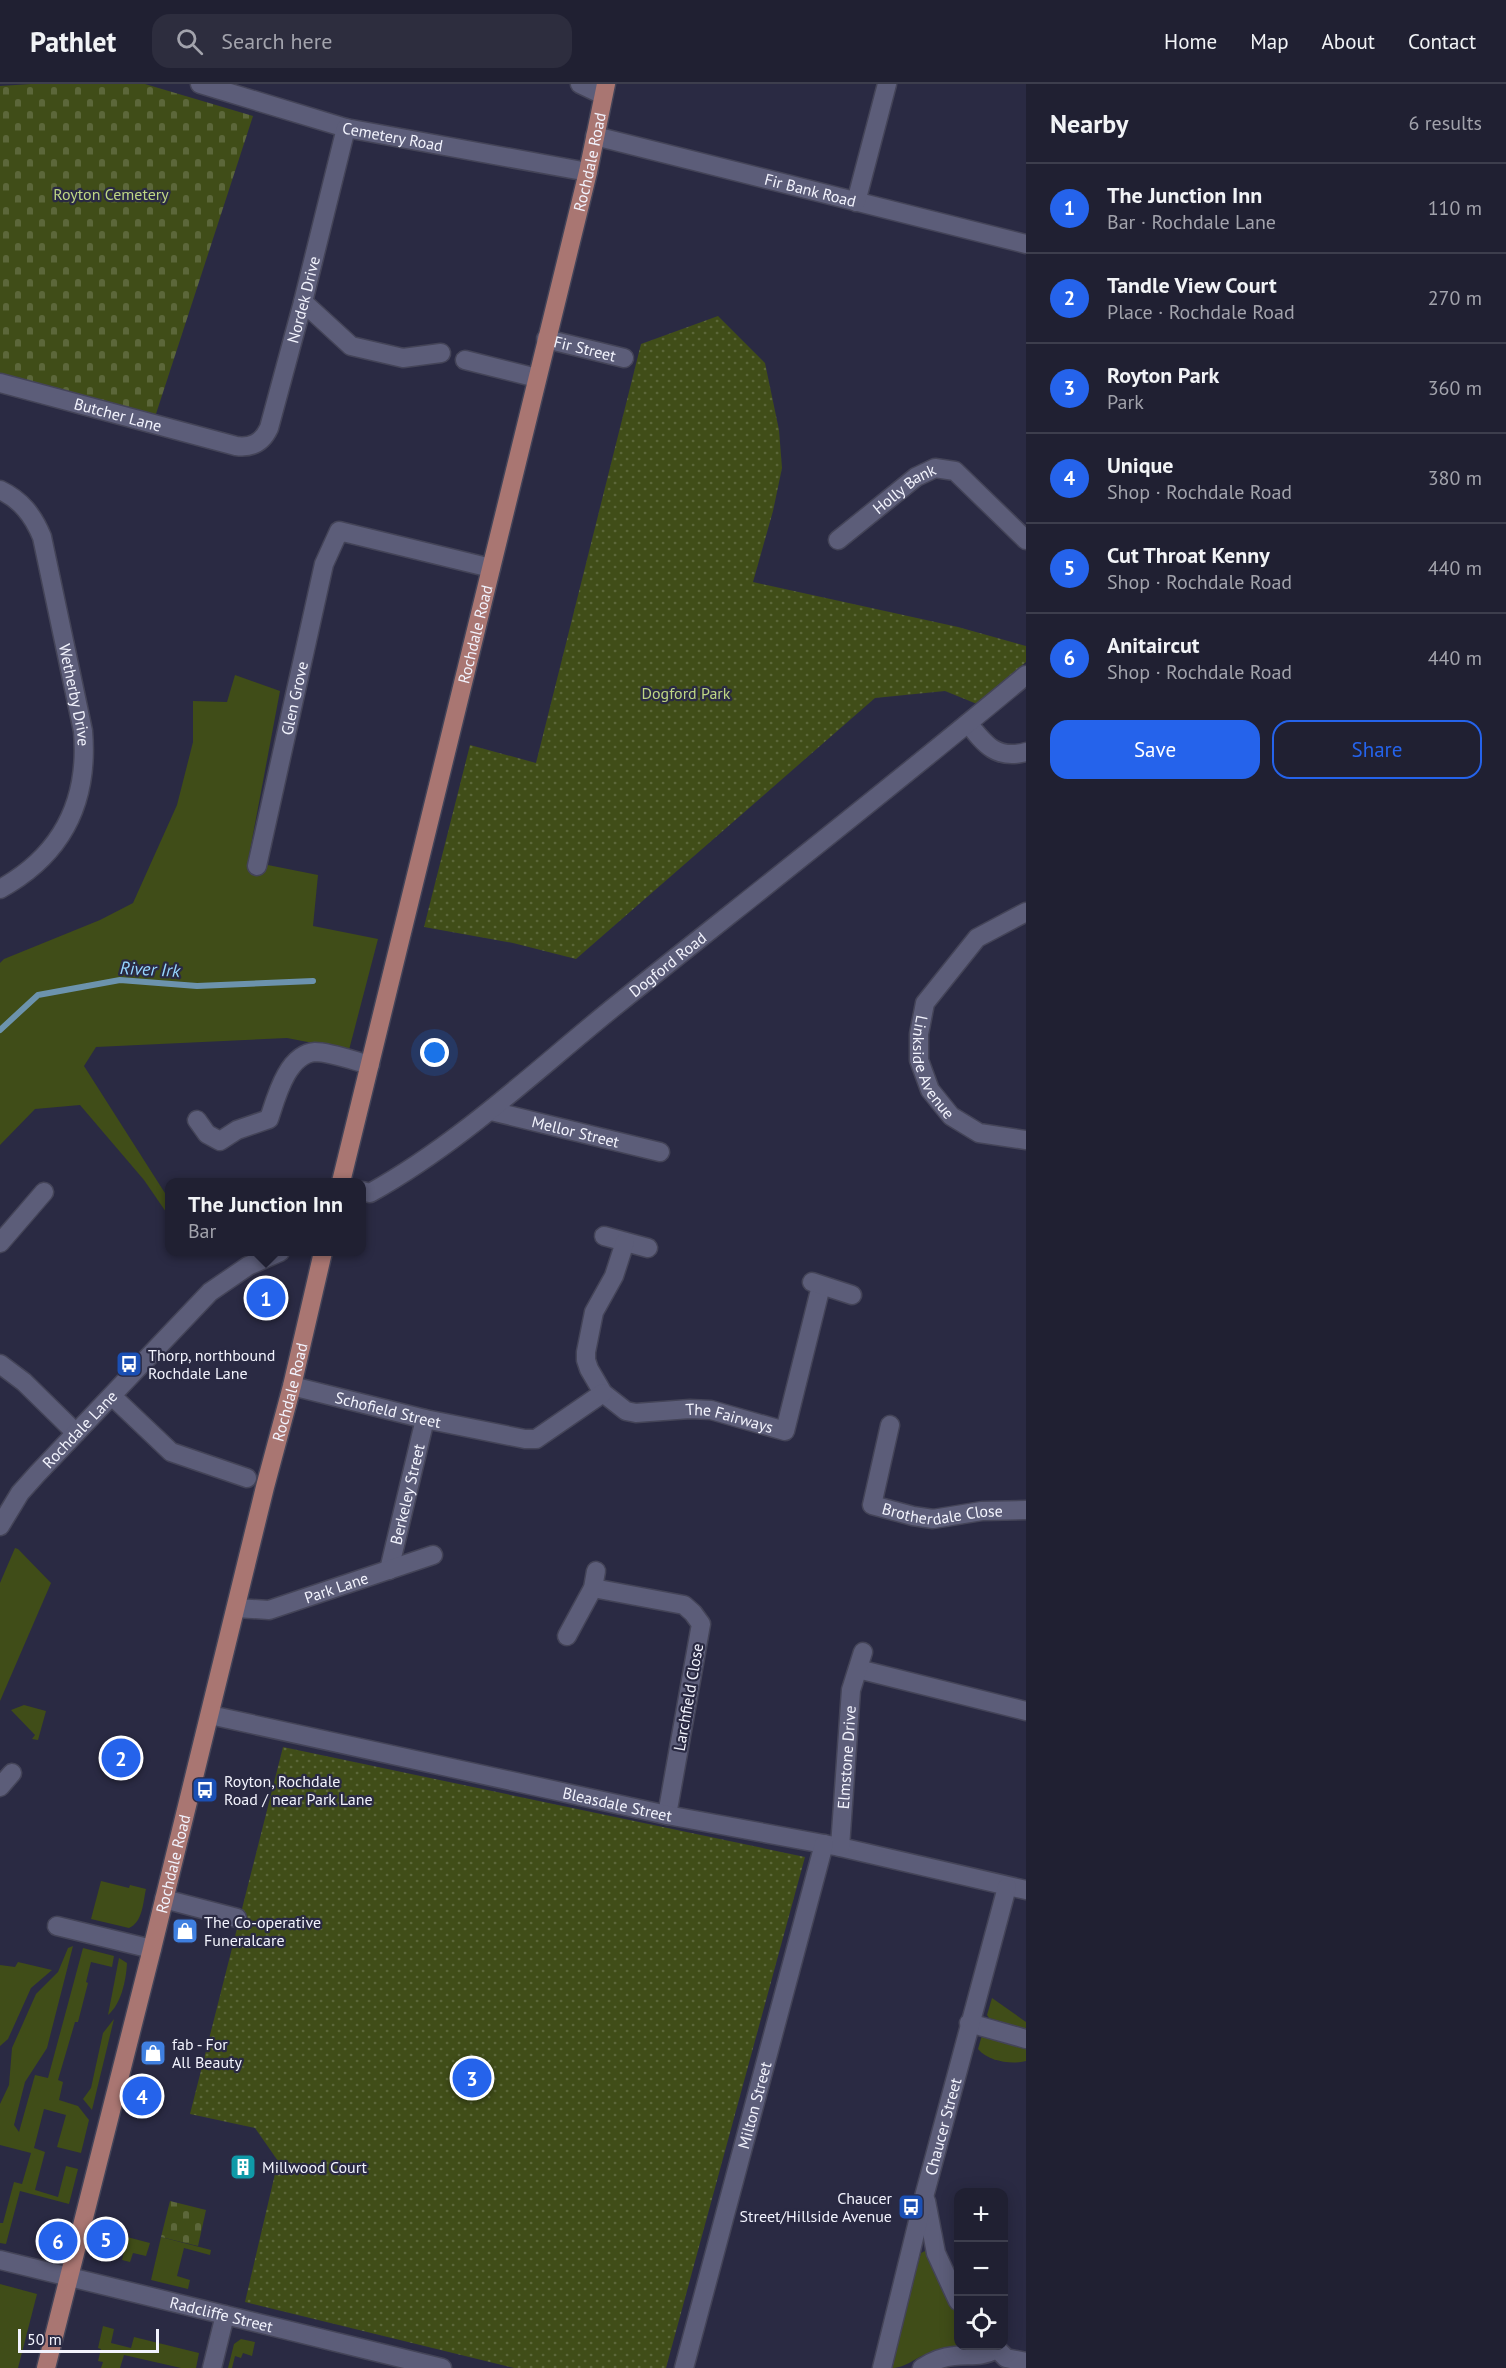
<!DOCTYPE html>
<html lang="en">
<head>
<meta charset="utf-8">
<style>
	body { margin:0; font-family:"PT Sans",sans-serif; background:#2d2d3e; color:#f1f3f6 }
	.controls { position:absolute; right:18px; bottom:18px; display:grid; overflow:hidden; border-radius:12px; box-shadow:0 3px 15px #0003 }
	.controls button { width:54px; height:54px; display:grid; place-items:center; padding:0; border:0; border-bottom:2px solid #3d3e4d; background:#202032; color:#f1f3f6; font:30px sans-serif }
	.scale { position:absolute; left:18px; bottom:15px; width:141px; box-sizing:border-box; padding-left:6px; border:3px solid #f2f3fd; border-top:0; font-size:16px; line-height:21px; white-space:nowrap; color:#f2f3fd; -webkit-text-stroke:4px #2a2a43; paint-order:stroke }
	.you { position:absolute; left:435px; top:969px; width:21px; height:21px; margin:-15px; border:4px solid #fff; border-radius:50%; background:#1a73e8; box-shadow:0 0 0 9px #1a73e833 }
	.badge { display:grid; place-items:center; width:39px; height:39px; border-radius:50%; background:#2563eb; color:#fff; font-size:20px; font-weight:700 }
	.pin { position:absolute; translate:-50% -50%; border:3px solid #fff; box-shadow:0 2px 6px #0006 }
	.popup { position:absolute; left:165px; top:1094px; width:201px; height:78px; box-sizing:border-box; display:grid; place-content:center; border-radius:12px; background:#202032; filter:drop-shadow(0 2px 4px #0005); font-size:20px; white-space:nowrap; color:#a2a3ac }
	.popup b { font-size:22px; color:#f1f3f6 }
	.popup::after { content:''; position:absolute; left:50%; top:100%; margin-left:-12px; border:12px solid transparent; border-top-color:#202032 }
	.list { margin:0; padding:0; list-style:none }
	h2 { display:flex; justify-content:space-between; align-items:center; height:78px; margin:0; padding:0 24px; font-size:26px }
	h2 small { font-size:20px; font-weight:400; color:#a2a3ac }
	.list li { display:grid; grid-template-columns:39px 1fr auto; gap:18px; align-items:center; box-sizing:border-box; height:90px; padding:0 24px; border-top:2px solid #3d3e4d }
	.list b { display:block; font-size:22px; white-space:nowrap }
	.list p { margin:0; font-size:20px; white-space:nowrap; color:#a2a3ac }
	.list em { font-size:20px; font-style:normal; color:#a2a3ac }
	.actions { display:flex; gap:12px; padding:18px 24px }
	.actions a { flex:1; padding:14px 0; border:2px solid #2563eb; border-radius:18px; text-align:center; font-size:21px; color:#2563eb }
	.actions .main { background:#2563eb; color:#fff }
	.icon { flex:none; width:33px; height:33px; fill:none; stroke:currentColor; stroke-width:2; stroke-linecap:round; stroke-linejoin:round }
	.map { position:relative; flex:none; width:1026px; height:2284px; overflow:hidden }
	header { display:flex; align-items:center; gap:36px; box-sizing:border-box; height:84px; padding:0 30px; background:#202032; border-bottom:2px solid #3d3e4d }
	header strong { font-size:28px }
	nav { display:flex; gap:33px; margin-inline-start:auto; font-size:21px }
	.search { width:420px; height:54px; background:#2d2d3e; display:flex; align-items:center; gap:15px; box-sizing:border-box; padding:0 21px; border-radius:18px; color:#a2a3ac; font-size:22px }
	main { display:flex }
	aside { flex:1; background:#202032 }
	.map>svg:first-child { display:block }
	.green { fill:#404d18 }
	.cemetery { fill:url(#cemetery-stones) }
	.park { fill:url(#park-dots) }
	.lines { fill:none; stroke-linecap:round; stroke-linejoin:round }
	.stream { stroke:#6c93ad; stroke-width:6 }
	.minor-casing { stroke:#444458; stroke-width:21 }
	.major-casing { stroke:#444458; stroke-width:21 }
	.minor { stroke:#5c5d79; stroke-width:18 }
	.major { stroke:#a97672; stroke-width:18 }
	.labels { text-anchor:middle; dominant-baseline:central; stroke-width:4.5; stroke-linejoin:round; paint-order:stroke }
	.street-label { font-size:16px; fill:#f2f3fd; stroke:#2a2a43 }
	.park-label { font-size:16px; fill:#bed684; stroke:#2a2a43 }
	.poi-label { font-size:16px; fill:#f2f3fd; stroke:#2a2a43; text-anchor:start }
	.water-label { font-size:18px; font-style:italic; fill:#95d4fe; stroke:#2a2a43 }
</style>
</head>
<body>
<header>
<strong>Pathlet</strong>
<div class="search"><svg class="icon" aria-label="search" viewBox="0 0 24 24"><circle cx="10" cy="10" r="6"/><path d="M15 15l6 6"/></svg>Search here</div>
<nav><a>Home</a><a>Map</a><a>About</a><a>Contact</a></nav>
</header>
<main>
<div class="map">
<svg width="1026" height="2284" viewBox="0 0 1026 2284">
	<defs>
		<pattern id="cemetery-stones" width="16" height="16" patternUnits="userSpaceOnUse" patternTransform="scale(1.5)"><rect width="16" height="16" fill="#404d18"/><path d="M2 7V4a2 2 0 0 1 4 0v3zM10 15v-3a2 2 0 0 1 4 0v3z" fill="#5c673a"/></pattern>
		<pattern id="park-dots" width="8" height="8" patternUnits="userSpaceOnUse" patternTransform="scale(1.5)"><rect width="8" height="8" fill="#404d18"/><path d="M2 2h.1M6 6h.1" fill="none" stroke="#5c673a" stroke-width="1.8" stroke-linecap="round"/></pattern>
	</defs>
	<rect width="100%" height="100%" fill="#2a2a43"/>
	<!-- green -->
	<g class="green">
		<polygon points="235,591 280,607 248,777 318,791 313,842 378,855 349,966 287,954 96,963 84,982 170,1117 170,1125 166,1128 144,1096 80,1021 35,1025 0,1061 0,879 4,875 100,836 133,819 177,721 193,658 193,617 227,618"/>
		<polygon points="15,1464 18,1465 51,1499 0,1617 0,1499"/>
		<polygon points="24,1621 46,1627 38,1656 32,1655 35,1651 11,1626"/>
		<path d="M 101,1797 L 129,1804 L 130,1801 L 146,1805 C 143,1818 143,1838 129,1844 L 91,1835 Z"/>
		<polygon points="73,1862 47,1964 25,1998 14,2041 19,2048 35,1991 48,1994 83,1864 114,1872 112,1883 91,1878 86,1898 88,1899 78,1938 75,1938 58,1996 63,1998 59,2016 78,2022 89,2036 81,2069 57,2063 66,2031 44,2025 34,2064 45,2068 35,2106 58,2113 66,2082 78,2085 69,2120 20,2107 6,2160 0,2159 0,2139 3,2139 14,2098 22,2100 31,2069 0,2061 0,2020 9,2001 12,1964 36,1910 58,1888 68,1864"/>
		<path d="M 119,1874 L 127,1879 C 126,1897 121,1920 108,1931 Z"/>
		<polygon points="18,1878 52,1886 31,1904 8,1955 0,1962 0,1881 15,1883"/>
		<polygon points="992,1914 1026,1938 1026,1945 989,1934 987,1931"/>
		<polygon points="114,1935 92,2026 83,2015 91,2004 103,1949"/>
		<path d="M 982,1951 L 1026,1963 L 1026,1977 C 1011,1981 988,1977 978,1965 Z"/>
		<polygon points="127,2153 150,2159 146,2172 133,2169 130,2178 122,2176"/>
		<polygon points="161,2153 211,2166 210,2171 184,2164 177,2192 190,2196 188,2205 151,2196"/>
		<path d="M 925,2167 L 930,2172 L 941,2202 L 958,2230 L 958,2262 L 977,2262 C 961,2264 945,2264 930,2269 C 915,2273 907,2284 891,2284 L 889,2280 L 921,2169 Z"/>
		<polygon points="0,2200 37,2210 18,2284 0,2284"/>
		<polygon points="103,2242 114,2245 111,2259 131,2264 134,2253 199,2269 196,2284 181,2284 124,2271 120,2284 101,2284 103,2278 98,2277 101,2265 98,2264"/>
		<polygon points="241,2255 255,2258 252,2272 243,2269 241,2274 235,2272 232,2284 228,2284 234,2260"/>
	</g>
	<!-- cemetery -->
	<g class="cemetery">
		<polygon points="31,0 145,0 253,32 154,336 0,294 0,2"/>
		<polygon points="170,2117 206,2126 198,2162 161,2153"/>
	</g>
	<!-- park -->
	<g class="park">
		<polygon points="718,232 765,279 779,346 782,384 773,427 753,498 958,543 1026,562 1026,578 977,620 945,607 875,614 576,875 513,859 424,843 470,661 536,679 641,260"/>
		<polygon points="283,1663 805,1773 666,2284 514,2284 245,2218 278,2077 255,2044 190,2030"/>
	</g>
	<g class="lines">
		<!-- stream -->
		<polyline class="stream" points="0,946 38,911 120,896 197,902 313,897"/>
		<!-- minor casing -->
		<g class="minor-casing">
			<g id="minor">
				<path id="s1" d="M 200,0 L 346,44 L 588,88"/>
				<polyline points="580,0 603,11"/>
				<path id="s2" d="M 595,52 L 1026,160"/>
				<polyline points="856,118 887,0"/>
				<polyline points="303,218 351,262 403,274 441,269"/>
				<path id="s3" d="M 546,255 L 624,274"/>
				<polyline points="465,276 537,294"/>
				<path id="s4" d="M 0,299 L 236,362 C 251,364 262,359 269,344 L 303,218 L 346,44"/>
				<path id="s5" d="M 0,406 C 21,416 33,431 42,453 L 83,647 C 89,718 62,771 0,805"/>
				<path id="s6" d="M 838,456 L 916,393 L 935,384 L 955,387 L 1026,456"/>
				<path d="M 968,639 C 985,661 997,676 1026,668"/>
				<path id="s7" d="M 257,782 L 324,480 L 339,447 L 491,484"/>
				<path id="s8" d="M 1026,828 L 977,854 L 925,919 L 919,950 L 919,976 L 930,1006 L 951,1032 L 979,1049 L 1026,1056"/>
				<path id="s9" d="M 491,1027 L 660,1068"/>
				<path d="M 197,1036 L 207,1050 L 220,1057 L 237,1046 L 269,1035 C 276,1014 287,970 315,968 C 330,968 355,977 370,981"/>
				<path id="s10" d="M 362,1107 L 370,1109 C 462,1058 538,984 619,919 C 755,810 892,703 1026,591"/>
				<polyline points="604,1152 648,1164"/>
				<path id="s11" d="M 625,1158 L 614,1192 L 594,1228 L 586,1268 L 586,1276 L 589,1285 L 603,1309 L 626,1327 L 636,1329 L 690,1325 L 711,1326 L 785,1347 L 821,1202"/>
				<polyline points="0,1159 44,1108"/>
				<polyline points="812,1198 852,1211"/>
				<polyline points="0,1280 24,1298 76,1349"/>
				<path id="s12" d="M 292,1302 L 425,1335 L 525,1355 L 536,1355 L 603,1309"/>
				<polyline points="112,1312 171,1368 247,1394"/>
				<path id="s13" d="M 890,1341 L 872,1421 L 913,1432 L 933,1435 L 982,1427 L 1026,1426"/>
				<path id="s14" d="M 0,1442 L 20,1409 L 37,1390 L 210,1208 L 248,1182 L 280,1168"/>
				<path id="s15" d="M 389,1486 L 425,1335"/>
				<polyline points="593,1504 684,1521 693,1529 701,1540 667,1731"/>
				<path id="s16" d="M 236,1524 L 269,1526 L 433,1471"/>
				<polyline points="567,1552 593,1504 596,1487"/>
				<polyline points="858,1585 1026,1627"/>
				<path id="s17" d="M 210,1631 L 667,1731 L 840,1763 L 1026,1806"/>
				<polyline points="0,1703 12,1689"/>
				<path id="s18" d="M 840,1763 L 851,1606 L 863,1568"/>
				<polyline points="164,1815 237,1834"/>
				<polyline points="57,1842 152,1865"/>
				<polyline points="969,1939 1026,1955"/>
				<polyline points="926,2117 936,2169 958,2217"/>
				<path id="s19" d="M 0,2176 L 442,2284"/>
				<polyline points="212,2284 225,2231"/>
				<path id="s20" d="M 684,2284 L 824,1760"/>
				<path id="s21" d="M 882,2284 L 925,2109 L 1007,1803"/>
				<path d="M 922,2284 C 931,2278 942,2273 954,2272 C 972,2270 979,2274 997,2265 L 1006,2274 L 1026,2278"/>
			</g>
		</g>
		<!-- major casing -->
		<g class="major-casing">
			<g id="major">
				<path id="s22" d="M 341,1098 L 588,88 L 606,0"/>
				<path id="s23" d="M 46,2284 L 152,1865 L 265,1403 L 292,1302 L 323,1168"/>
			</g>
		</g>
		<!-- minor -->
		<use href="#minor" class="minor"/>
		<!-- major -->
		<use href="#major" class="major"/>
	</g>
	<!-- icons -->
	<defs>
		<g id="bus-square" transform="scale(1.35)"><rect x="-9" y="-9" width="18" height="18" rx="4" fill="#1a4fb4" stroke="#2a2a43"/><path d="M-5-6H5V4H4V6H2V4H-2V6H-4V4H-5ZM-3.5-4V0h7V-4ZM-3.5 1.2v1.5H-2V1.2ZM2 1.2v1.5H3.5V1.2Z" fill="#fff"/></g>
		<g id="shop-square" transform="scale(1.35)"><rect x="-9" y="-9" width="18" height="18" rx="4" fill="#3f7fe0" stroke="#2a2a43"/><path d="M-5-2.5h2.3a2.7 3.5 0 0 1 5.4 0H5L5.5 6h-11ZM-1.5-2.5h3a1.5 2.3 0 0 0-3 0Z" fill="#fff"/></g>
		<g id="building-square" transform="scale(1.35)"><rect x="-9" y="-9" width="18" height="18" rx="4" fill="#0f9aa8" stroke="#2a2a43"/><path d="M-4-6H4V6H1V3H-1V6H-4ZM-2.5-4.3h1.7v1.8h-1.7ZM.8-4.3h1.7v1.8H.8ZM-2.5-1h1.7V.8h-1.7ZM.8-1h1.7V.8H.8Z" fill="#fff"/></g>
	</defs>
	<g fill-rule="evenodd">
		<use href="#bus-square" x="129" y="1280"/>
		<use href="#bus-square" x="205" y="1706"/>
		<use href="#shop-square" x="185" y="1847"/>
		<use href="#shop-square" x="153" y="1969"/>
		<use href="#building-square" x="243" y="2083"/>
		<use href="#bus-square" x="911" y="2123"/>
	</g>
	<g class="labels">
		<!-- street labels -->
		<g class="street-label">
			<text stroke="none"><textPath href="#s1" startOffset="200">Cemetery Road</textPath></text>
			<text stroke="none"><textPath href="#s22" startOffset="1050">Rochdale Road</textPath></text>
			<text stroke="none"><textPath href="#s2" startOffset="222">Fir Bank Road</textPath></text>
			<text stroke="none"><textPath href="#s4" startOffset="418">Nordek Drive</textPath></text>
			<text stroke="none"><textPath href="#s3" startOffset="40">Fir Street</textPath></text>
			<text stroke="none"><textPath href="#s4" startOffset="122">Butcher Lane</textPath></text>
			<text stroke="none"><textPath href="#s6" startOffset="84">Holly Bank</textPath></text>
			<text stroke="none"><textPath href="#s22" startOffset="564">Rochdale Road</textPath></text>
			<text stroke="none"><textPath href="#s5" startOffset="226">Wetherby Drive</textPath></text>
			<text stroke="none"><textPath href="#s7" startOffset="172">Glen Grove</textPath></text>
			<text stroke="none"><textPath href="#s10" startOffset="384">Dogford Road</textPath></text>
			<text stroke="none"><textPath href="#s8" startOffset="207">Linkside Avenue</textPath></text>
			<text stroke="none"><textPath href="#s9" startOffset="87">Mellor Street</textPath></text>
			<text stroke="none"><textPath href="#s23" startOffset="1006">Rochdale Road</textPath></text>
			<text stroke="none"><textPath href="#s12" startOffset="99">Schofield Street</textPath></text>
			<text stroke="none"><textPath href="#s11" startOffset="297">The Fairways</textPath></text>
			<text stroke="none"><textPath href="#s14" startOffset="126">Rochdale Lane</textPath></text>
			<text stroke="none"><textPath href="#s15" startOffset="78">Berkeley Street</textPath></text>
			<text stroke="none"><textPath href="#s13" startOffset="154">Brotherdale Close</textPath></text>
			<text stroke="none"><textPath href="#s16" startOffset="104">Park Lane</textPath></text>
			<text transform="translate(688 1613) rotate(-80)">Larchfield Close</text>
			<text stroke="none"><textPath href="#s18" startOffset="90">Elmstone Drive</textPath></text>
			<text stroke="none"><textPath href="#s17" startOffset="417">Bleasdale Street</textPath></text>
			<text stroke="none"><textPath href="#s23" startOffset="520">Rochdale Road</textPath></text>
			<text stroke="none"><textPath href="#s20" startOffset="272">Milton Street</textPath></text>
			<text stroke="none"><textPath href="#s21" startOffset="249">Chaucer Street</textPath></text>
			<text stroke="none"><textPath href="#s19" startOffset="228">Radcliffe Street</textPath></text>
		</g>
		<!-- park labels -->
		<g class="park-label">
			<text x="111" y="110">Royton Cemetery</text>
			<text x="686" y="609">Dogford Park</text>
		</g>
		<!-- poi labels -->
		<g class="poi-label">
			<text x="148" y="1271">Thorp, northbound<tspan x="148" dy="18">Rochdale Lane</tspan></text>
			<text x="224" y="1697">Royton, Rochdale<tspan x="224" dy="18">Road / near Park Lane</tspan></text>
			<text x="204" y="1838">The Co-operative<tspan x="204" dy="18">Funeralcare</tspan></text>
			<text x="172" y="1960">fab - For<tspan x="172" dy="18">All Beauty</tspan></text>
			<text x="262" y="2083">Millwood Court</text>
			<text x="892" y="2114" text-anchor="end">Chaucer<tspan x="892" dy="18">Street/Hillside Avenue</tspan></text>
		</g>
		<!-- water labels -->
		<g class="water-label">
			<text transform="translate(150 885) rotate(3)">River Irk</text>
		</g>
	</g>
</svg>
<div class="controls">
<button>+</button>
<button>−</button>
<button><svg class="icon" aria-label="locate" viewBox="0 0 24 24"><circle cx="12" cy="12" r="6"/><path d="M12 2v4M12 18v4M2 12h4M18 12h4"/></svg></button>
</div>
<div class="scale">50 m</div>
<div class="you"></div>
<div class="pin badge" style="left:266px;top:1214px">1</div>
<div class="popup"><b>The Junction Inn</b>Bar</div>
<div class="pin badge" style="left:121px;top:1674px">2</div>
<div class="pin badge" style="left:472px;top:1994px">3</div>
<div class="pin badge" style="left:142px;top:2012px">4</div>
<div class="pin badge" style="left:106px;top:2155px">5</div>
<div class="pin badge" style="left:58px;top:2157px">6</div>
</div>
<aside>
<h2>Nearby<small>6 results</small></h2>
<ul class="list">
<li><span class="badge">1</span><div><b>The Junction Inn</b><p>Bar · Rochdale Lane</p></div><em>110 m</em></li>
<li><span class="badge">2</span><div><b>Tandle View Court</b><p>Place · Rochdale Road</p></div><em>270 m</em></li>
<li><span class="badge">3</span><div><b>Royton Park</b><p>Park</p></div><em>360 m</em></li>
<li><span class="badge">4</span><div><b>Unique</b><p>Shop · Rochdale Road</p></div><em>380 m</em></li>
<li><span class="badge">5</span><div><b>Cut Throat Kenny</b><p>Shop · Rochdale Road</p></div><em>440 m</em></li>
<li><span class="badge">6</span><div><b>Anitaircut</b><p>Shop · Rochdale Road</p></div><em>440 m</em></li>
</ul>
<div class="actions"><a class="main">Save</a><a>Share</a></div>
</aside>
</main>
</body>
</html>
